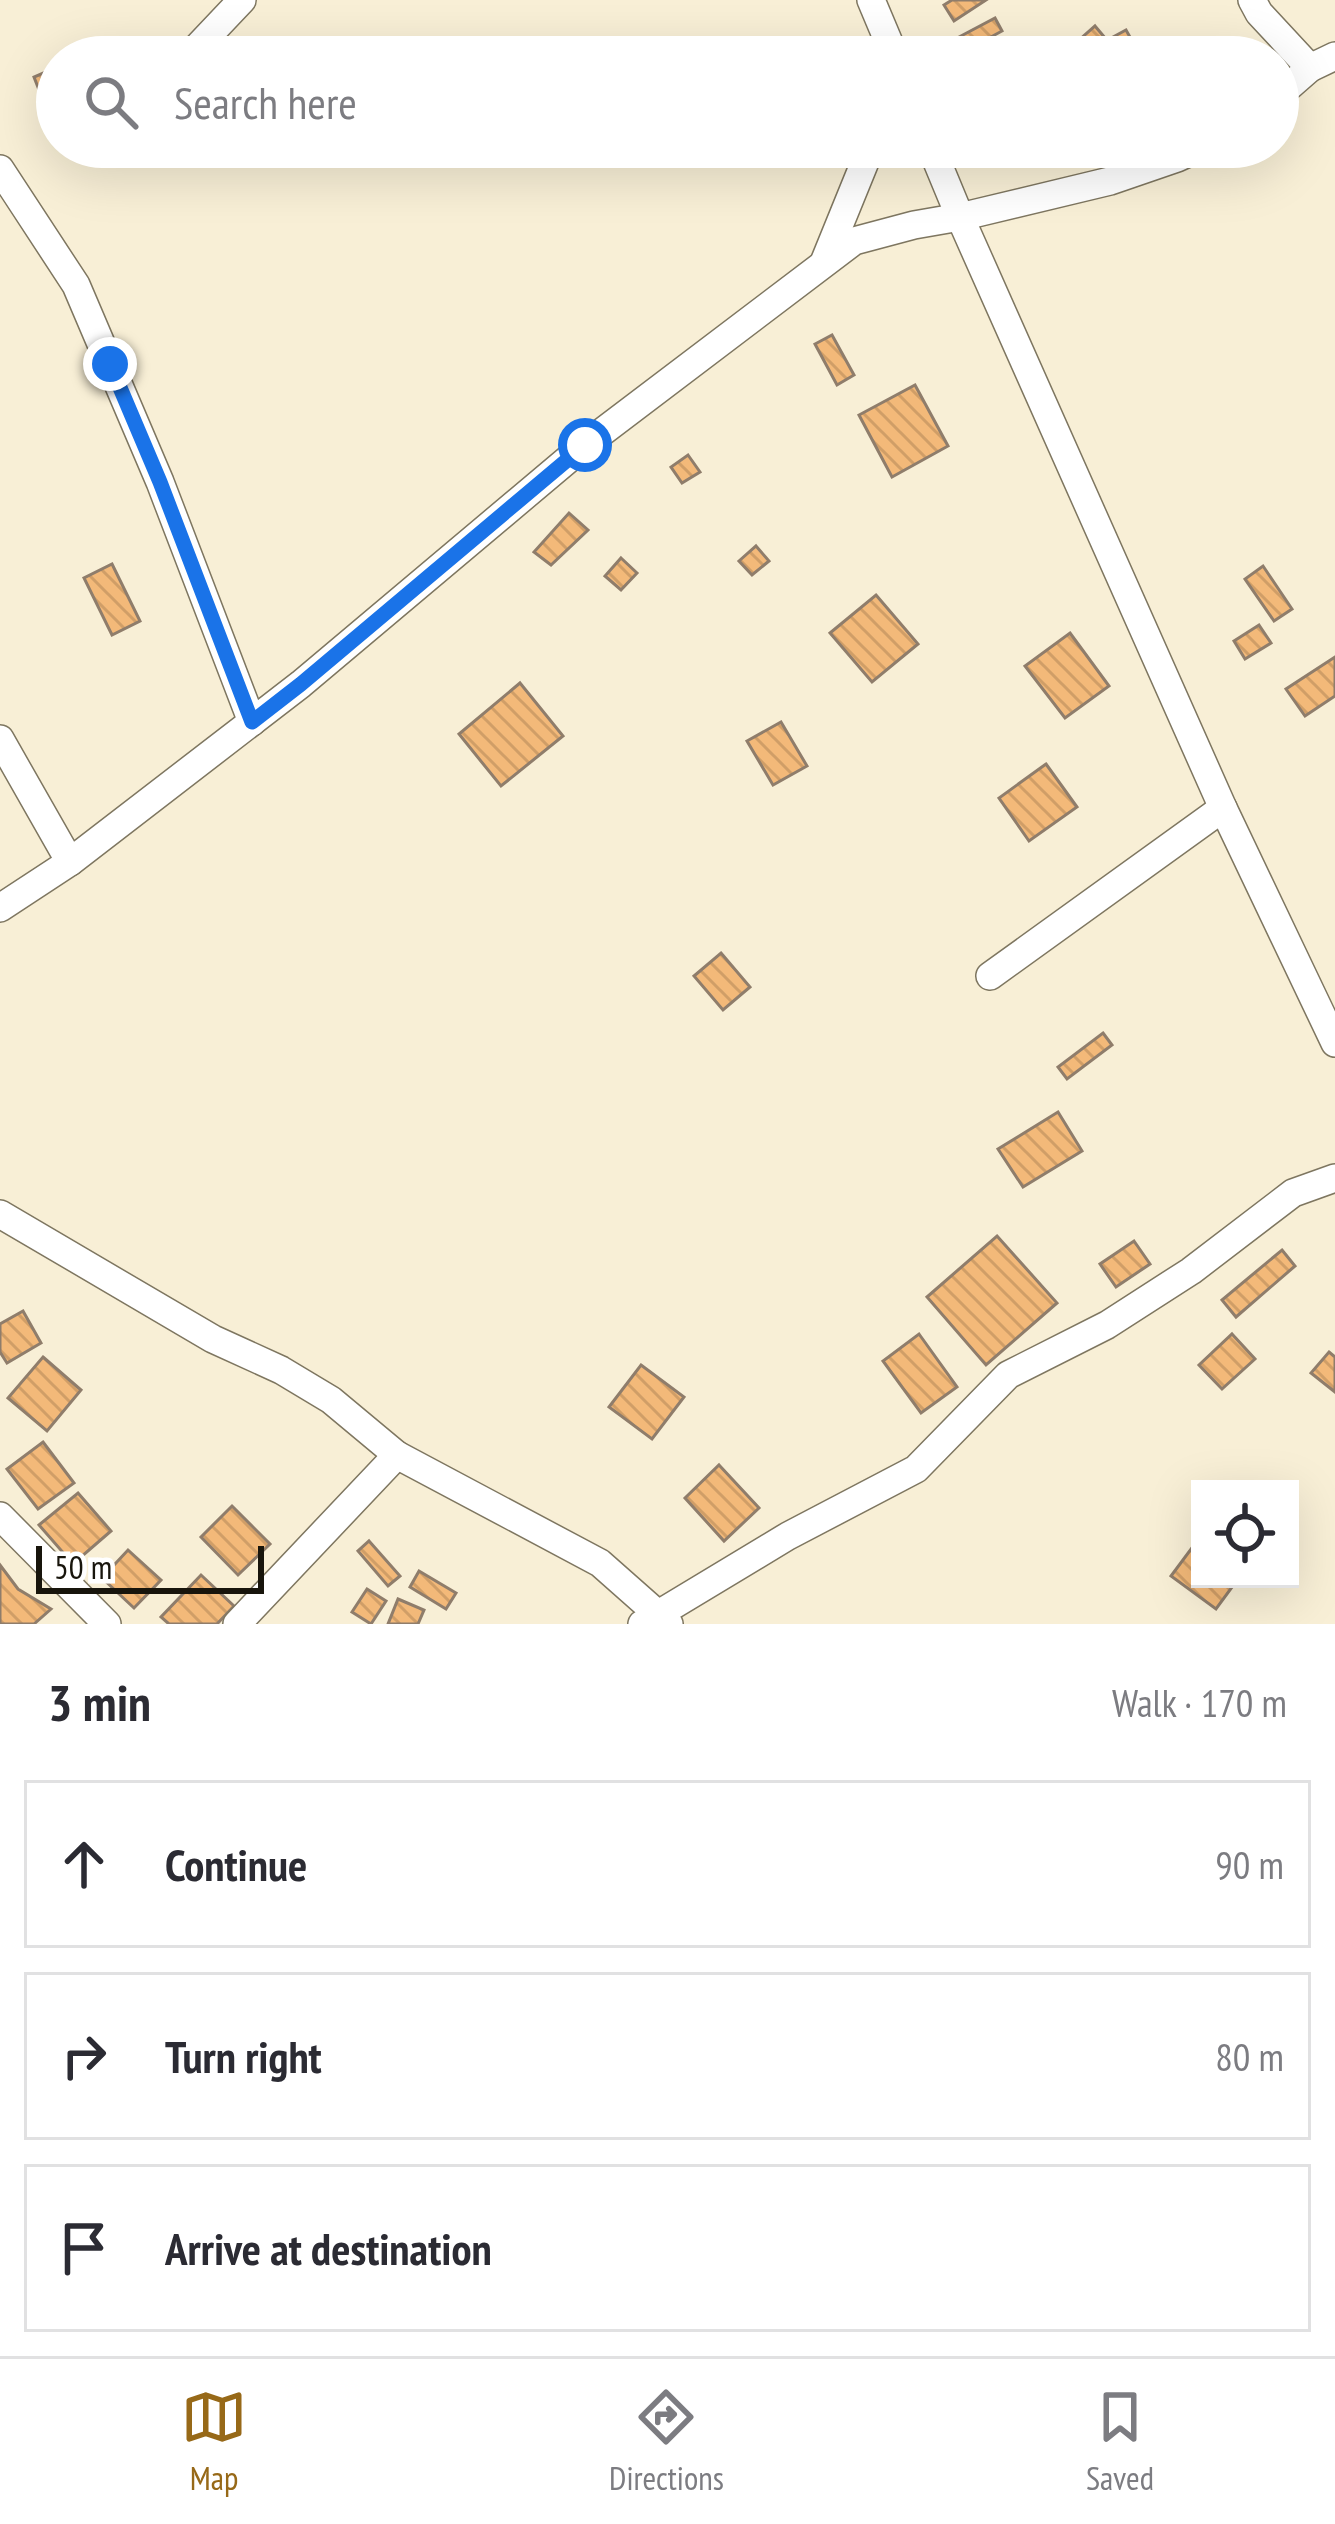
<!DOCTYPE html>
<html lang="en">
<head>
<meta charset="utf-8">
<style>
  :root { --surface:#fff; --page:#f2f2f3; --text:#2b2b33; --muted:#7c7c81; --line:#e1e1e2; --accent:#976918 }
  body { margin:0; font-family:"PT Sans Narrow",sans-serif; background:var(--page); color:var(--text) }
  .controls { position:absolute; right:36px; bottom:36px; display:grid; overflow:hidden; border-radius:0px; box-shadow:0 12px 48px #0002 }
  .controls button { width:108px; height:108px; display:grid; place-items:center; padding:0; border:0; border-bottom:3px solid var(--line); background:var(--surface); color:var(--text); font:60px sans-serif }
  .scale { position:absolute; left:36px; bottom:30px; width:228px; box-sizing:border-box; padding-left:12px; border:6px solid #18150c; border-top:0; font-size:33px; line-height:42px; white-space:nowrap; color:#18150c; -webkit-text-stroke:9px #fff; paint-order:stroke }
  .stop { position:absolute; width:36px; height:36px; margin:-27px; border:9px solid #1a73e8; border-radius:50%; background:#fff }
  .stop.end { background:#1a73e8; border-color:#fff; box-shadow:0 3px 12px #0008 }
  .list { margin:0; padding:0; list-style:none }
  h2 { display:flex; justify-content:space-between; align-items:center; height:156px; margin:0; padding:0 48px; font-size:51px }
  h2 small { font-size:39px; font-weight:400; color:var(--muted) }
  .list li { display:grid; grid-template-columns:78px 1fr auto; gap:36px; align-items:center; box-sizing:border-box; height:168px; margin:0 24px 24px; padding:0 24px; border:3px solid var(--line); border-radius:0px }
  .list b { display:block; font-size:45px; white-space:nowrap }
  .list em { font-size:39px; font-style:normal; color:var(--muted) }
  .icon { flex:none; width:66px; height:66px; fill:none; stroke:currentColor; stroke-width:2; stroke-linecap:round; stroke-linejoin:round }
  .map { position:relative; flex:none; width:1335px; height:1624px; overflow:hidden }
  .search { position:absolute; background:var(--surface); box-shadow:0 12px 48px #0002; left:36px; right:36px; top:36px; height:132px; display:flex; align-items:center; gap:30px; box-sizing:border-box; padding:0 42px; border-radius:66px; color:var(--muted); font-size:45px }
  .sheet { height:732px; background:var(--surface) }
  nav { display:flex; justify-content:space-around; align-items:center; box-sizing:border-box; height:168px; border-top:3px solid var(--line); background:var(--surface); font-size:33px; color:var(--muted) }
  nav a { display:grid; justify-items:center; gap:6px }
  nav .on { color:var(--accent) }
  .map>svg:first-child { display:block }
</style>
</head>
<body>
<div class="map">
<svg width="1335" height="1624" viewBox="0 0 1335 1624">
  <defs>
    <pattern id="building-back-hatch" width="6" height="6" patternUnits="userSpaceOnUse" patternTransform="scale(3)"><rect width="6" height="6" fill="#f3b979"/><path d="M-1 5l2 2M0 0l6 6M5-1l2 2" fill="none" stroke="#d09e67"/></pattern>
  </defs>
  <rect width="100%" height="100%" fill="#f8efd6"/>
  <!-- building -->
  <g fill="url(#building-back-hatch)" stroke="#8f7d6b" stroke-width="3">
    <path d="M952 0H986L954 21 944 5Z"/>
    <path d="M995 18 1002 31 954 57H948L942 46Z"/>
    <path d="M1095 26 1116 51 1108 57H1060Z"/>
    <path d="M1126 30 1139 53 1131 57H1125L1113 37Z"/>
    <path d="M57 67V88L41 95 34 77Z"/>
    <path d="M832 335 854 375 837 385 815 344Z"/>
    <path d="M915 385 948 446 892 477 859 415Z"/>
    <path d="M688 455 700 472 682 483 671 467Z"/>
    <path d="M569 513 588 530 551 565 534 552Z"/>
    <path d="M756 546 769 561 752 575 739 561Z"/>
    <path d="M621 558 637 573 621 590 605 576Z"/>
    <path d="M112 564 140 621 112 635 84 578Z"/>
    <path d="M1263 566 1292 609 1274 621 1245 579Z"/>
    <path d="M876 595 918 644 872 682 830 633Z"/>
    <path d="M1259 625 1271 643 1245 659 1234 641Z"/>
    <path d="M1070 633 1109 686 1065 718 1025 666Z"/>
    <path d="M1335 657V696L1305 716 1286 689Z"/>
    <path d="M520 683 563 736 501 786 459 734Z"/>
    <path d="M781 722 807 766 773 785 747 741Z"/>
    <path d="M1046 764 1077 807 1029 841 999 798Z"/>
    <path d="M721 953 750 987 723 1010 694 976Z"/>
    <path d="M1103 1033 1112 1045 1067 1079 1058 1067Z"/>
    <path d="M1058 1112 1082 1151 1023 1187 998 1149Z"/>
    <path d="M997 1236 1057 1303 986 1365 927 1297Z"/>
    <path d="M1134 1241 1150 1264 1116 1287 1100 1264Z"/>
    <path d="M1282 1250 1295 1266 1236 1317 1222 1300Z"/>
    <path d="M23 1311 41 1343 7 1363 0 1352V1324Z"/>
    <path d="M919 1334 957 1387 921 1413 883 1361Z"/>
    <path d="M1232 1334 1255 1359 1222 1389 1199 1365Z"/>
    <path d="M1329 1352 1335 1357V1392L1311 1373Z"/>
    <path d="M43 1357 81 1390 47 1431 8 1398Z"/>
    <path d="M641 1365 684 1397 652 1439 609 1407Z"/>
    <path d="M43 1442 74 1483 38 1509 7 1469Z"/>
    <path d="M719 1465 759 1508 724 1541 685 1498Z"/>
    <path d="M78 1493 111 1531 73 1564 39 1525Z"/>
    <path d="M232 1506 270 1544 238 1575 201 1537Z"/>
    <path d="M1200 1537V1579H1238L1216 1609 1171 1576Z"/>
    <path d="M369 1541 400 1576 388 1586 358 1551Z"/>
    <path d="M128 1550 161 1580 134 1608 102 1578Z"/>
    <path d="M0 1565 18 1589 51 1609 34 1624H0Z"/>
    <path d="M419 1571 456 1593 446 1609 410 1587Z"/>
    <path d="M201 1575 234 1606 217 1624H169L161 1617Z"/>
    <path d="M367 1589 386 1601 371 1624 352 1612Z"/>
    <path d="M398 1599 424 1610 418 1624H388Z"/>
  </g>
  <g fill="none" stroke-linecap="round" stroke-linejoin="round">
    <defs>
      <g id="street">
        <path d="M871 0 895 57"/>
        <path d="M1252 0 1259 13 1310 68"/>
        <path d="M188 57 242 0"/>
        <path d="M1278 96 1310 68 1335 56"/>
        <path d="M931 147 960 217 1223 808 1335 1043"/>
        <path d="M0 169 76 285 160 482 252 722"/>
        <path d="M825 260 871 147"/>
        <path d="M0 739 70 862"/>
        <path d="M0 908 70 862 301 684 585 445 854 241 914 225 960 217 1110 181 1177 158 1201 147"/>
        <path d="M990 976 1223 808"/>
        <path d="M0 1214 213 1339 281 1370 331 1400 397 1455 600 1563 669 1624"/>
        <path d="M0 1516 107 1624"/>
        <path d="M237 1624 397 1455"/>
        <path d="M642 1624 788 1536 916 1469 1008 1375 1107 1325 1191 1271 1293 1193 1335 1178"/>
      </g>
    </defs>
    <!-- street casing -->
    <use href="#street" stroke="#7e7660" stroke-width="30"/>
    <!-- street -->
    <use href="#street" stroke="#fff" stroke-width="27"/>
  </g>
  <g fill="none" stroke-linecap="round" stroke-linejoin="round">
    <!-- route -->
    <path stroke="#1a73e8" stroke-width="15" d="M110 364 160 482 252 722 301 684 585 445"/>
  </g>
</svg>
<div class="controls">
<button><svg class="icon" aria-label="locate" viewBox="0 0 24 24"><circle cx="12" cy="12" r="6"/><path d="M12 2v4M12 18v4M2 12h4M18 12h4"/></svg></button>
</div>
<div class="scale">50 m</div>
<div class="stop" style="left:585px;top:445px"></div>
<div class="stop end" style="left:110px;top:364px"></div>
<div class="search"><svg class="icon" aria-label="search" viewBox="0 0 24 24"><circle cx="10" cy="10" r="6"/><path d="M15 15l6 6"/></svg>Search here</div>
</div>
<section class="sheet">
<h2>3 min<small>Walk · 170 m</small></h2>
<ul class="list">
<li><svg class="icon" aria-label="ahead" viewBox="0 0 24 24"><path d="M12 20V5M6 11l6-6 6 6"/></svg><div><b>Continue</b></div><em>90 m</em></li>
<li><svg class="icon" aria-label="right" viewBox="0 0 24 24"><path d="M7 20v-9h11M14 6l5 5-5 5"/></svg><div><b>Turn right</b></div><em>80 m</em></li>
<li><svg class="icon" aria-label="arrive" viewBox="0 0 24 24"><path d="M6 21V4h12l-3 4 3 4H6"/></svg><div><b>Arrive at destination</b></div></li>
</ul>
</section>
<nav>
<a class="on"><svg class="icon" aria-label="map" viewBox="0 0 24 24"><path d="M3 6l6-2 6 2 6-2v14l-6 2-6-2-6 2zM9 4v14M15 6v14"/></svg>Map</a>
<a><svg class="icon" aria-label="directions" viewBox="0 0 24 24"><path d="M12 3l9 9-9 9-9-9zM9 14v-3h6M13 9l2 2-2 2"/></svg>Directions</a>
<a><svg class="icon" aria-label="saved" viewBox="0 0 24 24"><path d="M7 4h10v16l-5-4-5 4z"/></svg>Saved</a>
</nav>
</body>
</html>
